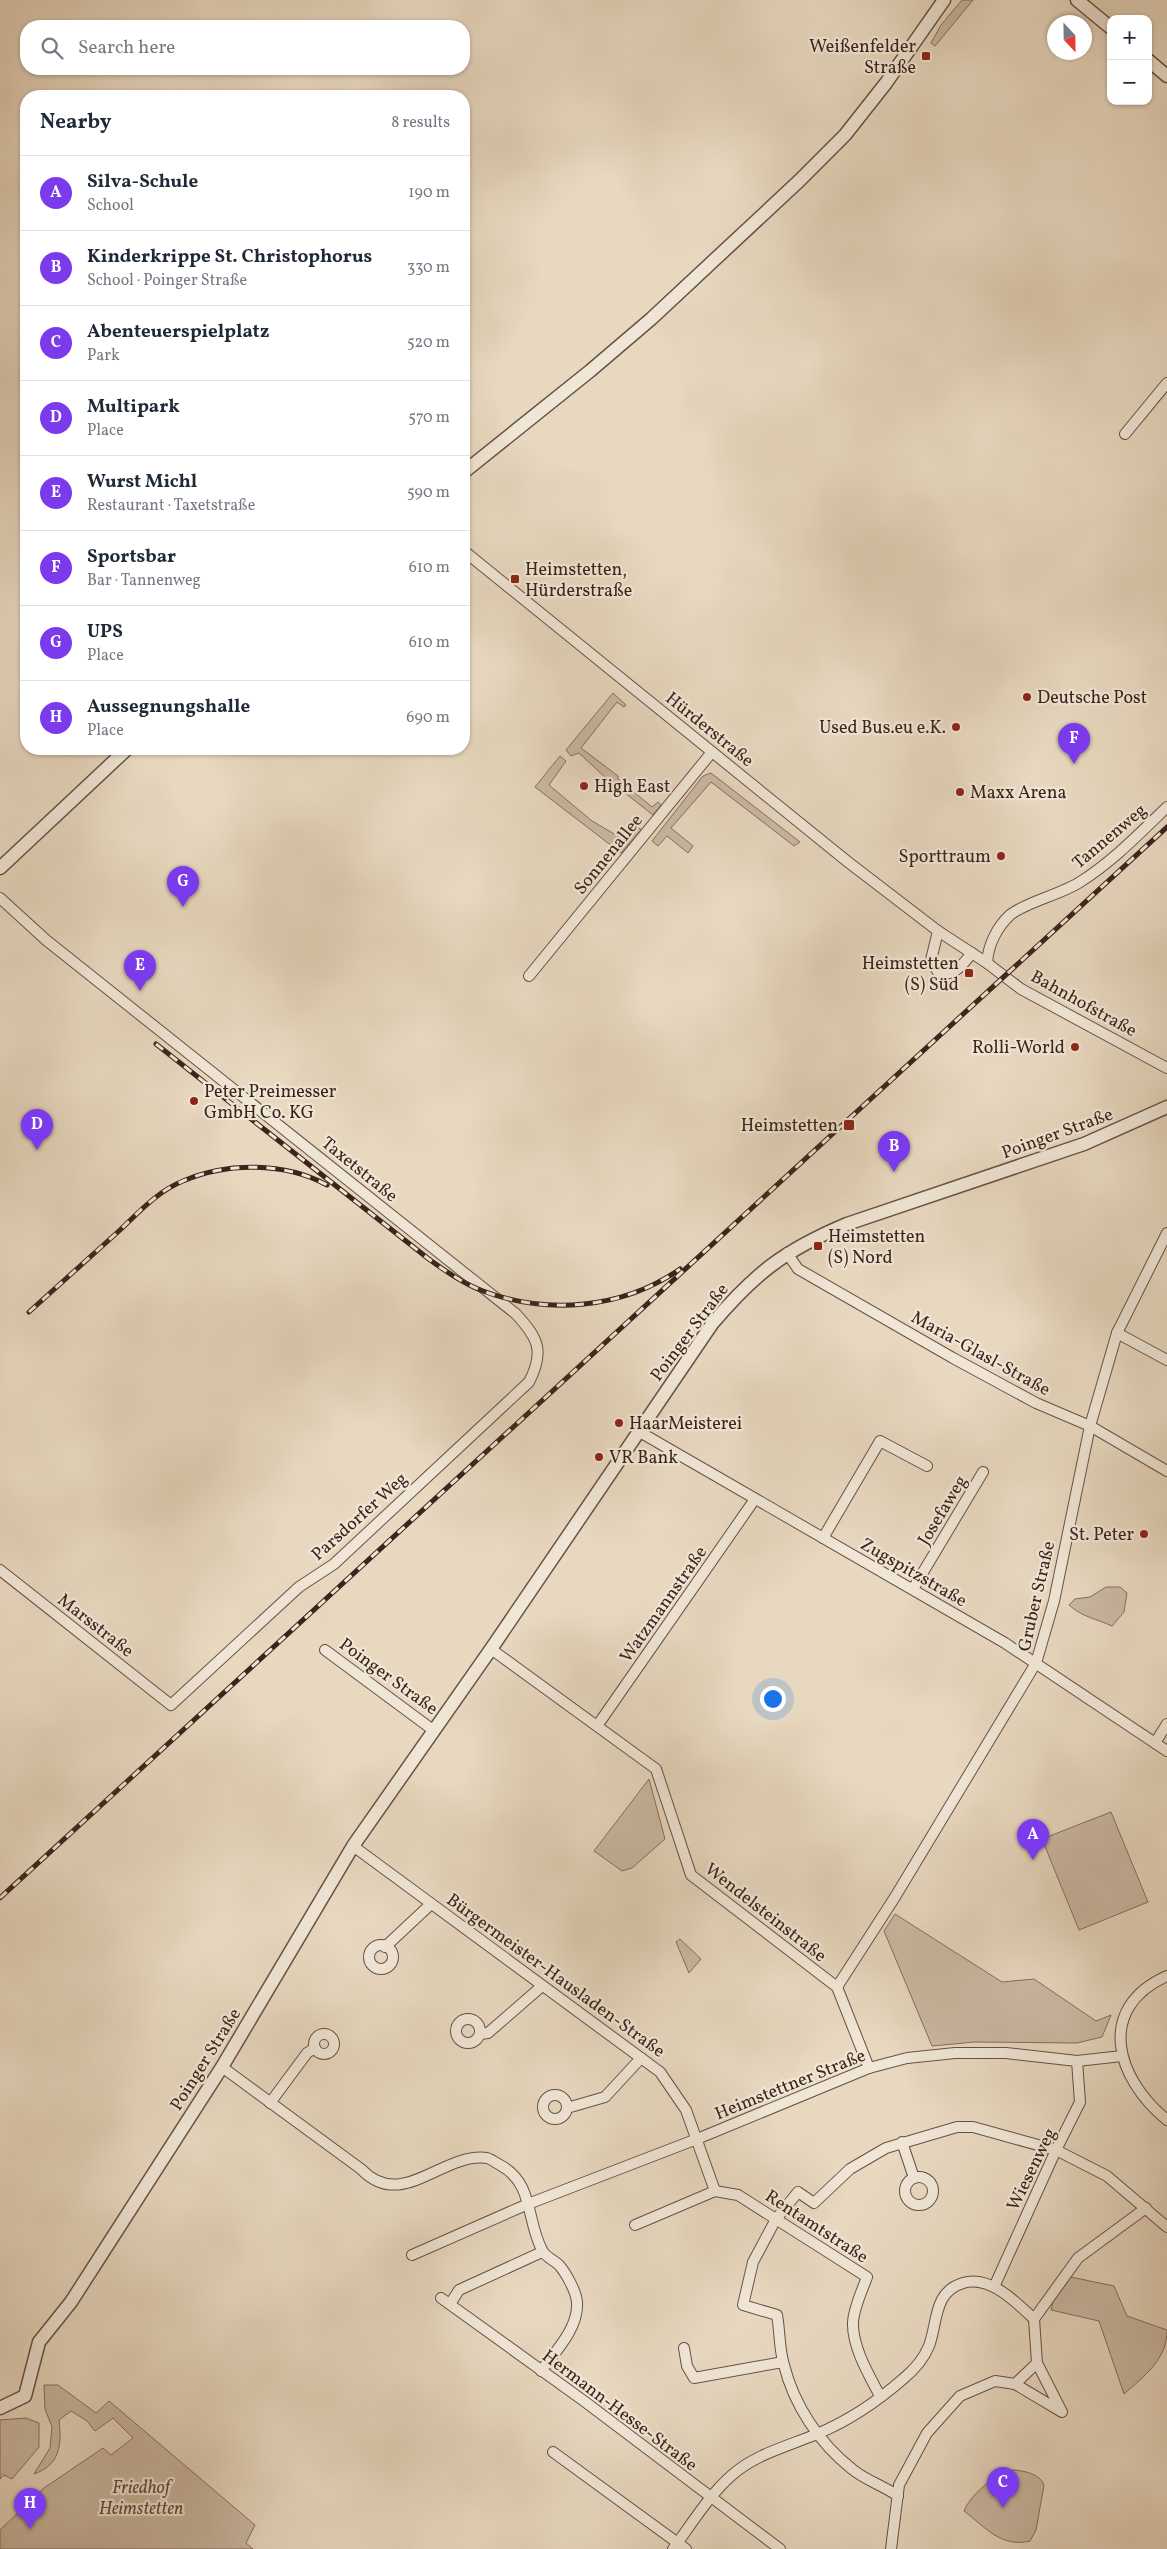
<!DOCTYPE html>
<html lang="en">
<head>
<meta charset="utf-8">
<style>
  :root { --surface:#fff; --page:#f2f2f3; --text:#1f2937; --muted:#747a83; --line:#e0e1e3; --accent:#7c3aed }
  body { margin:0; font-family:Vollkorn,serif; background:var(--page); color:var(--text) }
  .controls { position:absolute; right:15px; top:15px; display:grid; overflow:hidden; border-radius:10px; box-shadow:0 1px 4px #0004 }
  .controls button { width:45px; height:45px; display:grid; place-items:center; padding:0; border:0; border-bottom:1px solid var(--line); background:var(--surface); color:var(--text); font:25px sans-serif }
  .compass { position:absolute; left:1047px; top:15px; width:45px; height:45px; border-radius:50%; background:var(--surface); box-shadow:0 1px 4px #0004; rotate:158deg }
  .you { position:absolute; left:772px; top:1698px; width:18px; height:18px; margin:-12px; border:4px solid #fff; border-radius:50%; background:#1a73e8; box-shadow:0 0 0 8px #1a73e833 }
  .badge { display:grid; place-items:center; width:32px; height:32px; border-radius:50%; background:var(--accent); color:#fff; font-size:16px; font-weight:700 }
  .pin { position:absolute; translate:-50% -41px; filter:drop-shadow(0 1px 2px #0008) }
  .pin::after { content:''; position:absolute; top:26px; width:18px; height:15px; background:inherit; clip-path:polygon(0 0,100% 0,50% 100%) }
  .list { margin:0; padding:0; list-style:none }
  h2 { display:flex; justify-content:space-between; align-items:center; height:65px; margin:0; padding:0 20px; font-size:21px }
  h2 small { font-size:16px; font-weight:400; color:var(--muted) }
  .list li { display:grid; grid-template-columns:32px 1fr auto; gap:15px; align-items:center; box-sizing:border-box; height:75px; padding:0 20px; border-top:1px solid var(--line) }
  .list b { display:block; font-size:19px; white-space:nowrap }
  .list p { margin:0; font-size:16px; white-space:nowrap; color:var(--muted) }
  .list em { font-size:16px; font-style:normal; color:var(--muted) }
  .icon { flex:none; width:28px; height:28px; fill:none; stroke:currentColor; stroke-width:2; stroke-linecap:round; stroke-linejoin:round }
  .map { position:relative; flex:none; width:1167px; height:2549px; overflow:hidden }
  .search { position:absolute; background:var(--surface); box-shadow:0 1px 4px #0004; left:20px; top:20px; width:450px; height:55px; display:flex; align-items:center; gap:12px; box-sizing:border-box; padding:0 18px; border-radius:20px; color:var(--muted); font-size:19px }
  .panel { position:absolute; background:var(--surface); box-shadow:0 1px 4px #0004; left:20px; top:90px; width:450px; height:665px; border-radius:20px }
  .map>svg:first-child { display:block }
</style>
</head>
<body>
<div class="map">
<svg width="1167" height="2549" viewBox="0 0 1167 2549">
  <rect width="100%" height="100%" fill="#e8d8c0"/>
  <filter id="stains"><feTurbulence type="fractalNoise" baseFrequency=".004" numOctaves="4"/><feColorMatrix values="0 0 0 0 .2 0 0 0 0 .09 0 0 0 0 .02 0 0 0 .5 -.17"/></filter>
  <radialGradient id="worn" r=".72"><stop offset=".6" stop-color="#630" stop-opacity="0"/><stop offset="1" stop-color="#630" stop-opacity=".3"/></radialGradient>
  <!-- green -->
  <g fill="#cbb9a4" stroke="#846e60">
    <path d="M962 0H973L935 46 931 43 941 25Z"/>
    <path d="M613 693 626 705 624 707 617 702 581 748 618 776V779L652 807 658 802 661 805 653 815 606 778 579 753 571 756 566 750Z"/>
    <path d="M560 756 566 761 549 785 592 821 623 839 635 823 641 830 621 853 535 787Z"/>
    <path d="M711 773 800 842 794 846 711 782 671 828 693 846 688 853 667 836 658 846 652 841 703 776Z"/>
    <path d="M1106 1587H1120L1127 1593 1124 1612 1112 1626C1097 1619 1082 1617 1069 1605L1075 1599 1090 1597Z"/>
    <path d="M649 1779 665 1839 632 1868 622 1871 594 1851Z"/>
    <path d="M1111 1812 1148 1902 1079 1930 1042 1839Z"/>
    <path d="M895 1914 1002 1982 1034 1979 1096 2021 1111 2015 1102 2037 1077 2043 975 2042 932 2046 884 1931Z"/>
    <path d="M680 1939 701 1959 689 1973 676 1942Z"/>
    <path d="M1066 2276 1114 2286 1127 2316 1167 2330C1167 2360 1144 2376 1124 2394L1099 2321 1051 2310 1055 2295Z"/>
    <path d="M44 2385H58L96 2413 109 2401 255 2525 246 2543 253 2549H0V2530L44 2488 103 2448 111 2455 133 2438 113 2418 95 2431 87 2421 71 2411 59 2420C62 2445 60 2465 34 2474L50 2448 52 2427 45 2409Z"/>
    <path d="M26 2418 39 2423V2447L12 2479 4 2475 0 2479V2420Z"/>
    <path d="M1014 2470C1025 2471 1040 2474 1044 2485L1036 2530 1030 2541C1001 2548 985 2527 964 2511 970 2495 997 2472 1014 2470Z"/>
  </g>
  <g fill="none" stroke-linecap="round" stroke-linejoin="round">
    <defs>
      <g id="minor">
        <path d="M1125 434 1167 383"/>
        <path d="M464 551 848 862 938 931 987 963 1021 989 1167 1068"/>
        <path d="M0 898 46 940 516 1314C538 1338 545 1351 529 1382L334 1564 299 1587 171 1705 0 1570"/>
        <path d="M938 931 931 960 938 972C954 978 963 964 972 953"/>
        <path d="M987 963C988 945 997 927 1010 915 1024 903 1062 894 1080 882 1112 862 1139 834 1167 807"/>
        <path d="M529 976 712 752"/>
        <path d="M787 1253 798 1269 953 1358 1036 1403 1090 1426 1167 1471"/>
        <path d="M1117 1333 1167 1360"/>
        <path d="M638 1431 1005 1643 1167 1751"/>
        <path d="M823 1538 880 1441 927 1466"/>
        <path d="M913 1589 983 1472"/>
        <path d="M491 1649 656 1769 691 1875 837 1987 869 2068"/>
        <path d="M325 1650 433 1730"/>
        <path d="M597 1726 755 1499"/>
        <path d="M1155 1743 1167 1724"/>
        <path d="M353 1846 660 2072 686 2110 715 2191"/>
        <circle cx="381" cy="1957" r="12"/>
        <path d="M385 1947 431 1904"/>
        <path d="M1167 1976C1095 2008 1116 2079 1167 2120"/>
        <path d="M837 1987 895 1897 1036 1663 1054 1601 1090 1426 1117 1333 1167 1233"/>
        <circle cx="468" cy="2031" r="12"/>
        <path d="M480 2034 488 2033 542 1986"/>
        <circle cx="324" cy="2044" r="10"/>
        <path d="M222 2067 361 2169C402 2212 442 2152 487 2158 491 2159 496 2163 500 2165 534 2183 526 2220 542 2250 545 2257 554 2260 559 2265 566 2273 576 2291 577 2302 579 2328 555 2352 541 2371"/>
        <circle cx="555" cy="2107" r="12"/>
        <path d="M270 2103 307 2053 315 2048"/>
        <path d="M567 2108 605 2097 641 2058"/>
        <path d="M902 2142 914 2178"/>
        <circle cx="919" cy="2191" r="14"/>
        <path d="M715 2191 738 2195 867 2277C862 2291 854 2307 853 2322 852 2347 869 2375 880 2396"/>
        <path d="M635 2225 715 2191"/>
        <path d="M412 2255 528 2204 697 2139 869 2068 907 2058 955 2053H1006L1077 2061 1122 2056"/>
        <path d="M994 2287 1056 2150 1080 2102 1077 2061"/>
        <path d="M441 2298 584 2401 780 2549"/>
        <path d="M450 2304 459 2290 542 2252"/>
        <path d="M684 2348 687 2366 694 2378 783 2362"/>
        <path d="M1015 2384 1037 2363"/>
        <path d="M553 2452 686 2549"/>
        <path d="M898 2496C884 2486 865 2480 852 2469 819 2443 794 2405 784 2365 779 2349 780 2331 777 2315L743 2305 753 2262 776 2219 798 2192 814 2203 850 2169 886 2148 957 2127H973L1056 2150 1107 2176 1167 2227"/>
        <path d="M673 2549C691 2525 709 2495 732 2475 756 2454 788 2446 817 2434 848 2421 879 2400 903 2379 914 2370 924 2358 929 2346 938 2322 933 2292 963 2283 990 2275 1016 2302 1034 2319"/>
        <path d="M891 2549 899 2485 927 2433 960 2396 995 2381 1015 2384 1062 2412 1037 2363 1034 2319 1078 2258 1146 2208"/>
      </g>
      <g id="tertiary">
        <path d="M1077 0 1111 28"/>
        <path d="M1148 60 1167 76"/>
        <path d="M464 472 590 371 651 319 799 181 845 135 886 83 944 0"/>
        <path d="M0 868 127 749"/>
        <path d="M0 2408 25 2396 39 2342 71 2302 222 2067 353 1846 491 1649 712 1324C755 1273 785 1250 847 1224L1084 1144 1167 1107"/>
      </g>
    </defs>
    <!-- minor casing -->
    <use href="#minor" stroke="#675145" stroke-width="12"/>
    <!-- tertiary casing -->
    <use href="#tertiary" stroke="#675145" stroke-width="15"/>
    <!-- minor -->
    <use href="#minor" stroke="#f0e6d6" stroke-width="10"/>
    <!-- tertiary -->
    <use href="#tertiary" stroke="#f0e6d6" stroke-width="12"/>
    <defs>
      <g id="rail">
        <path d="M156 1044 430 1260C447 1272 464 1284 483 1291 547 1315 623 1309 680 1269"/>
        <path d="M29 1312C59 1285 90 1257 120 1230 139 1212 158 1191 183 1181 227 1162 285 1162 327 1185"/>
        <path d="M0 1898 1167 827"/>
      </g>
    </defs>
    <!-- rail casing -->
    <use href="#rail" stroke="#3c241c" stroke-width="5"/>
    <!-- rail -->
    <use href="#rail" stroke="#f0e6d6" stroke-width="3" stroke-dasharray="9" stroke-linecap="butt"/>
  </g>
  <!-- markers -->
  <g fill="#8f2418" stroke="#f0e6d6" stroke-width="2">
    <rect x="921" y="51" width="10" height="10" rx="2.5"/>
    <rect x="510" y="574" width="10" height="10" rx="2.5"/>
    <circle cx="1027" cy="697" r="5"/>
    <circle cx="956" cy="727" r="5"/>
    <circle cx="584" cy="786" r="5"/>
    <circle cx="960" cy="792" r="5"/>
    <circle cx="1001" cy="856" r="5"/>
    <rect x="964" y="968" width="10" height="10" rx="2.5"/>
    <circle cx="1075" cy="1047" r="5"/>
    <circle cx="194" cy="1101" r="5"/>
    <rect x="843" y="1119" width="12" height="12" rx="2.5"/>
    <rect x="813" y="1241" width="10" height="10" rx="2.5"/>
    <circle cx="619" cy="1423" r="5"/>
    <circle cx="599" cy="1457" r="5"/>
    <circle cx="1144" cy="1534" r="5"/>
  </g>
  <g text-anchor="middle" stroke-width="4.5" stroke-linejoin="round" paint-order="stroke">
    <!-- poi labels -->
    <g font-size="18" fill="#3c241c" stroke="#f0e6d6" text-anchor="start">
      <text x="916" y="52" text-anchor="end">Weißenfelder<tspan x="916" dy="21">Straße</tspan></text>
      <text x="525" y="575">Heimstetten,<tspan x="525" dy="21">Hürderstraße</tspan></text>
      <text x="1037" y="703">Deutsche Post</text>
      <text x="946" y="733" text-anchor="end">Used Bus.eu e.K.</text>
      <text x="594" y="792">High East</text>
      <text x="970" y="798">Maxx Arena</text>
      <text x="991" y="862" text-anchor="end">Sporttraum</text>
      <text x="959" y="969" text-anchor="end">Heimstetten<tspan x="959" dy="21">(S) Süd</tspan></text>
      <text x="1065" y="1053" text-anchor="end">Rolli-World</text>
      <text x="204" y="1097">Peter Preimesser<tspan x="204" dy="21">GmbH Co. KG</tspan></text>
      <text x="838" y="1131" text-anchor="end">Heimstetten</text>
      <text x="828" y="1242">Heimstetten<tspan x="828" dy="21">(S) Nord</tspan></text>
      <text x="629" y="1429">HaarMeisterei</text>
      <text x="609" y="1463">VR Bank</text>
      <text x="1134" y="1540" text-anchor="end">St. Peter</text>
    </g>
    <!-- street labels -->
    <g font-size="18" fill="#3c241c" stroke="#f0e6d6">
      <text transform="translate(710 729) rotate(39)" y="6">Hürderstraße</text>
      <text transform="translate(1109 836) rotate(-40)" y="6">Tannenweg</text>
      <text transform="translate(608 854) rotate(-51)" y="6">Sonnenallee</text>
      <text transform="translate(1084 1003) rotate(29)" y="6">Bahnhofstraße</text>
      <text transform="translate(1057 1133) rotate(-20)" y="6">Poinger Straße</text>
      <text transform="translate(360 1169) rotate(39)" y="6">Taxetstraße</text>
      <text transform="translate(689 1332) rotate(-53)" y="6">Poinger Straße</text>
      <text transform="translate(981 1353) rotate(29)" y="6">Maria-Glasl-Straße</text>
      <text transform="translate(942 1510) rotate(-59)" y="6">Josefaweg</text>
      <text transform="translate(359 1516) rotate(-42)" y="6">Parsdorfer Weg</text>
      <text transform="translate(914 1572) rotate(30)" y="6">Zugspitzstraße</text>
      <text transform="translate(1036 1596) rotate(-77)" y="6">Gruber Straße</text>
      <text transform="translate(663 1604) rotate(-55)" y="6">Watzmannstraße</text>
      <text transform="translate(96 1625) rotate(38)" y="6">Marsstraße</text>
      <text transform="translate(389 1676) rotate(36)" y="6">Poinger Straße</text>
      <text transform="translate(766 1912) rotate(38)" y="6">Wendelsteinstraße</text>
      <text transform="translate(556 1975) rotate(36)" y="6">Bürgermeister-Hausladen-Straße</text>
      <text transform="translate(205 2059) rotate(-58)" y="6">Poinger Straße</text>
      <text transform="translate(790 2084) rotate(-22)" y="6">Heimstettner Straße</text>
      <text transform="translate(1031 2169) rotate(-64)" y="6">Wiesenweg</text>
      <text transform="translate(817 2226) rotate(33)" y="6">Rentamtstraße</text>
      <text transform="translate(620 2410) rotate(37)" y="6">Hermann-Hesse-Straße</text>
    </g>
    <!-- park labels -->
    <g font-size="18" font-style="italic" fill="#60493e" stroke="#f0e6d6">
      <text x="141" y="2493">Friedhof<tspan x="141" dy="21">Heimstetten</tspan></text>
    </g>
  </g>
  <rect width="100%" height="100%" filter="url(#stains)"/>
  <rect width="100%" height="100%" fill="url(#worn)"/>
</svg>
<div class="controls">
<button>+</button>
<button>−</button>
</div>
<svg class="compass" viewBox="-18 -18 36 36"><path d="M0-13l5 13h-10z" fill="#e53935"/><path d="M0 13l5-13h-10z" fill="#747a83"/></svg>
<div class="you"></div>
<div class="pin badge" style="left:1033px;top:1860px">A</div>
<div class="pin badge" style="left:894px;top:1172px">B</div>
<div class="pin badge" style="left:1003px;top:2508px">C</div>
<div class="pin badge" style="left:37px;top:1150px">D</div>
<div class="pin badge" style="left:140px;top:991px">E</div>
<div class="pin badge" style="left:1074px;top:764px">F</div>
<div class="pin badge" style="left:183px;top:907px">G</div>
<div class="pin badge" style="left:30px;top:2529px">H</div>
<div class="search"><svg class="icon" aria-label="search" viewBox="0 0 24 24"><circle cx="10" cy="10" r="6"/><path d="M15 15l6 6"/></svg>Search here</div>
<section class="panel">
<h2>Nearby<small>8 results</small></h2>
<ul class="list">
<li><span class="badge">A</span><div><b>Silva-Schule</b><p>School</p></div><em>190 m</em></li>
<li><span class="badge">B</span><div><b>Kinderkrippe St. Christophorus</b><p>School · Poinger Straße</p></div><em>330 m</em></li>
<li><span class="badge">C</span><div><b>Abenteuerspielplatz</b><p>Park</p></div><em>520 m</em></li>
<li><span class="badge">D</span><div><b>Multipark</b><p>Place</p></div><em>570 m</em></li>
<li><span class="badge">E</span><div><b>Wurst Michl</b><p>Restaurant · Taxetstraße</p></div><em>590 m</em></li>
<li><span class="badge">F</span><div><b>Sportsbar</b><p>Bar · Tannenweg</p></div><em>610 m</em></li>
<li><span class="badge">G</span><div><b>UPS</b><p>Place</p></div><em>610 m</em></li>
<li><span class="badge">H</span><div><b>Aussegnungshalle</b><p>Place</p></div><em>690 m</em></li>
</ul>
</section>
</div>
</body>
</html>
